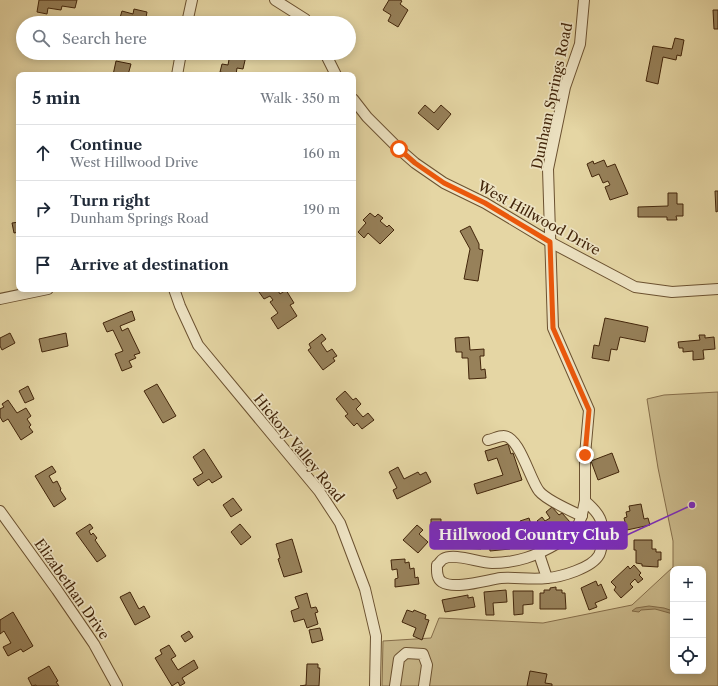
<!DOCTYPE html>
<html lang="en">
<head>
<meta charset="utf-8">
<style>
  :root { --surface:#fff; --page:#f6f6f7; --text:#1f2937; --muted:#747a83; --line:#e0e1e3 }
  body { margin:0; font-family:"Libre Caslon Text",serif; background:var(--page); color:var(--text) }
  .controls { position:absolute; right:12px; bottom:12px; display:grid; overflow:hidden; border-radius:8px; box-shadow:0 2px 10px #0003 }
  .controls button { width:36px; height:36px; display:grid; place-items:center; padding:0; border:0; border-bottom:1px solid var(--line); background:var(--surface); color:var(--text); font:20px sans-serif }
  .stop { position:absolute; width:12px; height:12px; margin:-9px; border:3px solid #ea580c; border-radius:50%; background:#fff }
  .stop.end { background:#ea580c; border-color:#fff; box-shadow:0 1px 4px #0008 }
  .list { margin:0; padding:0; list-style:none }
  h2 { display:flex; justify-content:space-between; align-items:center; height:52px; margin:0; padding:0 16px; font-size:17px }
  h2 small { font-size:13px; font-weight:400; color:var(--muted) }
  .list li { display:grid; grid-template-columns:26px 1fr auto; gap:12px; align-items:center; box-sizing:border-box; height:56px; padding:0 16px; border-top:1px solid var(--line) }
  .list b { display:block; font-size:15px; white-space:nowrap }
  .list p { margin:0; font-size:13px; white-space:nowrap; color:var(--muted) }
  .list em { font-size:13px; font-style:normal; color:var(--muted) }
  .icon { flex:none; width:22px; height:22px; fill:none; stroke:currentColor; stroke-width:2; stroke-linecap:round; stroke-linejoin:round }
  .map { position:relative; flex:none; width:718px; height:686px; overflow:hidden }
  .search { position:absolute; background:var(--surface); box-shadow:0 2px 10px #0003; left:16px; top:16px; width:340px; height:44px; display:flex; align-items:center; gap:10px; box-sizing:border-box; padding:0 14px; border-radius:22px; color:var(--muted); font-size:15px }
  .panel { position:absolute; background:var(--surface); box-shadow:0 2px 10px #0003; left:16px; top:72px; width:340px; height:220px; border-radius:8px }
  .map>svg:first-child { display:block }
</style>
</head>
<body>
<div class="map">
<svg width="718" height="686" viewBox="0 0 718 686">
  <rect width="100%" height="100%" fill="#e5d6a4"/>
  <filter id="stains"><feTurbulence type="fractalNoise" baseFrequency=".005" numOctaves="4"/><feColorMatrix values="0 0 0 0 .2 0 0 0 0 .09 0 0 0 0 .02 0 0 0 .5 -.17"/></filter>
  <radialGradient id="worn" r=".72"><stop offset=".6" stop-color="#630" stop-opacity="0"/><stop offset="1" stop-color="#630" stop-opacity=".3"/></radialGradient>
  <!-- green -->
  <path fill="#c9b88a" stroke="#866e4a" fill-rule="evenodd" d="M718 392V686H382L383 641 431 638 439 618 543 623 632 605 673 567V541L658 468 647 399 664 395ZM673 569H703V671H673Z"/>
  <!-- water -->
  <path fill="#ae9a70" stroke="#836b47" d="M649 606 664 608 673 611V614L655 609 641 610 639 612 632 611 636 608Z"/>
  <!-- building -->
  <g fill="#97815a" stroke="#42250a">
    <path d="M39 0H77L75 8 62 6 61 10 48 8 47 14 37 12Z"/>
    <path d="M389 0H400L402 1 400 4 408 10 398 27 388 21 391 15 383 10Z"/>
    <path d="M134 9 147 12 145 23H125L119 21 122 11 133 14Z"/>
    <path d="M713 10H718V29H714Z"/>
    <path d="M675 38 684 40 681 56 677 55 676 60 663 57 658 84 646 81 653 46 672 49Z"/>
    <path d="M224 53H240V55L246 56 243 69 237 68 236 75 220 72 222 64 228 65 230 54Z"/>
    <path d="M116 61 131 64 128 75H113Z"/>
    <path d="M425 105 434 113 441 105 451 114 438 130 418 113Z"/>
    <path d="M604 160 607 167 615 164 628 194 610 200 605 187 610 185 608 181 603 183 599 174 592 177 587 164 593 161 594 164Z"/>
    <path d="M715 191H718V211L716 212Z"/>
    <path d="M668 193H677V204H683V216H676L677 220H667V217H638V207L668 206Z"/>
    <path d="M370 213 375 217 378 214 383 218 380 221 387 227 389 225 394 230 380 244 368 233 364 238 358 232 366 223 363 220Z"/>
    <path d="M19 222V232L14 233 12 223Z"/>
    <path d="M470 226 479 244V249L483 250 478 281 464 279 470 249 460 231Z"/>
    <path d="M264 289H271L272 291 277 289 280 294 286 290 294 303 290 305 297 316 278 329 271 318 278 313 270 302 273 300 270 296 264 299 259 292Z"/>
    <path d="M132 311 135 320 120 326 122 331 128 328 140 353 134 355 136 358 129 361 132 367 122 371 115 354 123 351 113 330 107 332 103 323Z"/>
    <path d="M605 318 648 327 645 342 620 337 617 350 611 349 609 361 592 358 594 345 599 346Z"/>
    <path d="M10 333 15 343 2 350 0 346V338Z"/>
    <path d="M66 333 68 346 42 352 39 339Z"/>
    <path d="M322 334 326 339 321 343 327 352 332 349 337 356 333 358 335 361 323 370 308 350 311 348 309 344Z"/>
    <path d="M699 335H705V338L714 337 715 349 703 350 704 359 693 360V351L683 352V348H679L678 342 700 340Z"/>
    <path d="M469 337 470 350 484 349V356H480L481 370 485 369 486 378 469 379 468 358H462V352H456L455 338Z"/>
    <path d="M157 384 176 416 163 423 144 391Z"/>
    <path d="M28 386 34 399 25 403 19 391Z"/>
    <path d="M345 391 353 400 356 398 361 404 356 409 363 417 368 413 374 420 362 429 357 423 354 426 345 416 348 414 336 399Z"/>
    <path d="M8 400 17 413 26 408 31 416 27 419 31 425 29 427 33 432 21 440 8 419 3 422 0 417V409L4 407 2 404Z"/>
    <path d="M508 444 511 454 513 453 522 480 477 494 474 484 503 475 497 458 488 461 485 451Z"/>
    <path d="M204 449 222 477 212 483 209 479 198 486 193 479 203 473 193 457Z"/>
    <path d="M612 453 619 472 598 480 591 461Z"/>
    <path d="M52 466 56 472 49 476 53 483 57 481 61 489 60 490 66 499 54 507 35 476Z"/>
    <path d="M398 467 404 479 418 472 420 475 426 472 431 482 397 499 393 490 397 488 389 472Z"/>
    <path d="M233 498 242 510 231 517 223 505Z"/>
    <path d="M641 504 644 519 648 518 650 525 627 530 624 518 627 517 626 512 630 511 629 506Z"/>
    <path d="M552 507 559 515 562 513 570 522 549 539 543 532 544 531 537 521 542 517 545 521 550 518 546 512Z"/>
    <path d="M529 518 537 542 518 548 514 535 524 531 520 521Z"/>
    <path d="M431 519H441V523H457L458 544H440V529H431Z"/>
    <path d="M90 524 93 528 89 531 91 535 93 533 97 538 95 540 106 556 97 562 76 533Z"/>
    <path d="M240 524 251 537 241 545 231 532Z"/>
    <path d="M417 525 423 530 419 534 428 542 418 553 403 540Z"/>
    <path d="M507 525 510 549 490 551 488 534 499 533V526Z"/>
    <path d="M474 527H482L481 549 460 548 461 532 474 533Z"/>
    <path d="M292 539 302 572 284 577 278 559 280 558 276 544Z"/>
    <path d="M634 540H652V549H656V552H661V560H658V567L642 566V564L636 563V550H634Z"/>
    <path d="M405 559V563L409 562 410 569 414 568 415 578 418 577 419 584 395 587V579L398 578 397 569 392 570 391 560Z"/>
    <path d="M634 565 641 573 639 575 643 579 638 583 635 579 630 584 633 587 621 598 614 590 616 587 611 582 628 566 630 569Z"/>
    <path d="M596 581 598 586 601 584 607 598 595 603 597 607 589 610 581 588Z"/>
    <path d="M556 587V590H562V593H565L566 609H540V593H544V590H550V588Z"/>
    <path d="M506 590 507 602 493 603 494 615H486L484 592Z"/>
    <path d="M513 591H533V604L523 605V614L514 615Z"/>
    <path d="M130 592 139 609 144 606 150 617 135 625 120 597Z"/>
    <path d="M307 593 311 608 316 607 318 612 315 613 318 624 307 628 304 619 294 622 291 611 299 608 295 597Z"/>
    <path d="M468 595V598L473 597 475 607 445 612 442 600Z"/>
    <path d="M407 610 413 612 414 610 426 615 425 619 429 620 422 640 413 636 416 628 402 622Z"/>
    <path d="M13 612 33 646 23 652 21 649 8 656 3 647 11 643 4 631 0 634V620Z"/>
    <path d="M320 628 323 640 312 643 309 630Z"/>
    <path d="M189 631 193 637 185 642 181 636Z"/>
    <path d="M169 645 176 656 171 659 178 670 194 660 198 668 182 678 185 683 180 686 178 682 172 686 155 658 162 654 160 650Z"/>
    <path d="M307 664H318V668H320L319 686H300L306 685Z"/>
    <path d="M49 666 58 681 56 682 59 686H36V685L32 686 28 678Z"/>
    <path d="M530 671 547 674 545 683 552 684V686H527Z"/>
  </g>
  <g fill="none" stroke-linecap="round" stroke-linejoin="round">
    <defs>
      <g id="minor">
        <path d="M275 0 305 19 307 23"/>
        <path d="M584 0 580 44 565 87 548 169 553 328 589 410 585 455V501"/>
        <path d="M187 23 192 0"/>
        <path d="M325 53 336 75"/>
        <path d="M177 75 181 53"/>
        <path d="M353 99 367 117 399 149 415 163 444 183 485 203 550 242 635 287 672 292 718 289"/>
        <path d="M174 289 180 306 198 345 319 491 340 523 365 589 376 636 375 686"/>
        <path d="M0 299 48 289"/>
        <path d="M488 440C493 439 499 436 503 436 519 435 530 480 539 491 546 500 571 511 582 516"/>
        <path d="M585 501C600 514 604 521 602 540 602 545 601 551 599 555 592 568 561 577 547 578 532 580 516 577 501 578 486 580 455 590 442 582 436 578 437 571 437 565 439 564 441 560 443 559 454 552 479 563 492 563 517 563 536 556 558 543 566 537 573 533 578 525 582 518 583 509 585 501Z"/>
        <path d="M0 511 57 590 94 644 117 686"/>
        <path d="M539 554 547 578"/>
        <path d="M395 686 399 659 406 653 423 654 427 665 424 686"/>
      </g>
    </defs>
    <!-- minor casing -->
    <use href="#minor" stroke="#6b5130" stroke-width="12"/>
    <!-- minor -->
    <use href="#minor" stroke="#eee4c4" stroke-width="10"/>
  </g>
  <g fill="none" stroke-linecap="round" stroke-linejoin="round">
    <!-- route -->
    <path stroke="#ea580c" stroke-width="5" d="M399 149 415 163 444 183 485 203 550 242 553 328 589 410 585 455"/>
  </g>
  <g text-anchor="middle" stroke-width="3.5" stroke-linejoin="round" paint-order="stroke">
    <!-- street labels -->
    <g font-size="14" fill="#42250a" stroke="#eee4c4">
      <text transform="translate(552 96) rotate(-78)" y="5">Dunham Springs Road</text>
      <text transform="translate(539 218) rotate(29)" y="5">West Hillwood Drive</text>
      <text transform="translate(299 448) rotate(51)" y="5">Hickory Valley Road</text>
      <text transform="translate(72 589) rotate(55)" y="5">Elizabethan Drive</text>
    </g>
  </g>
  <!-- callouts -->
  <path fill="none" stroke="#7b2cbf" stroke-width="1.5" d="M692 505L627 535"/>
  <circle fill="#7b2cbf" stroke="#eee4c4" stroke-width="1.5" cx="692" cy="505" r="4"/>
  <rect fill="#7b2cbf" stroke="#7b2cbf" stroke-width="1.5" x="430" y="522" width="197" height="27" rx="4"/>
  <g font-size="15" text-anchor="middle" font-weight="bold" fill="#fff">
    <text x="529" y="540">Hillwood Country Club</text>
  </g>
  <rect width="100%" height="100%" filter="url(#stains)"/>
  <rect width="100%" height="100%" fill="url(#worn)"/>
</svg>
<div class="controls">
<button>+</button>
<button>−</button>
<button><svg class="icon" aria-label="locate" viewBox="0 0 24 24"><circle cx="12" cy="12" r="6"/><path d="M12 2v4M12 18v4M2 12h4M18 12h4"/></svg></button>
</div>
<div class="stop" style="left:399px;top:149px"></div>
<div class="stop end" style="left:585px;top:455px"></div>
<div class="search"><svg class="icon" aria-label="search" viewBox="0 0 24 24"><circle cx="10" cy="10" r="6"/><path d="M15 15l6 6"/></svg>Search here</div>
<section class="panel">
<h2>5 min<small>Walk · 350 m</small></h2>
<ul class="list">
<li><svg class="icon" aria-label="ahead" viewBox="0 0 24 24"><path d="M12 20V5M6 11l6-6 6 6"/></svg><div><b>Continue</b><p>West Hillwood Drive</p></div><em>160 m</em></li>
<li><svg class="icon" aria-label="right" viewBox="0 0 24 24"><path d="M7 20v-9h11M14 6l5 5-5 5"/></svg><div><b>Turn right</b><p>Dunham Springs Road</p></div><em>190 m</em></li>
<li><svg class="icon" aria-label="arrive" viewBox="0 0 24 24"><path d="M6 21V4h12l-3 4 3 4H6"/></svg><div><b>Arrive at destination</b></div></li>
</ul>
</section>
</div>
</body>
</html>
